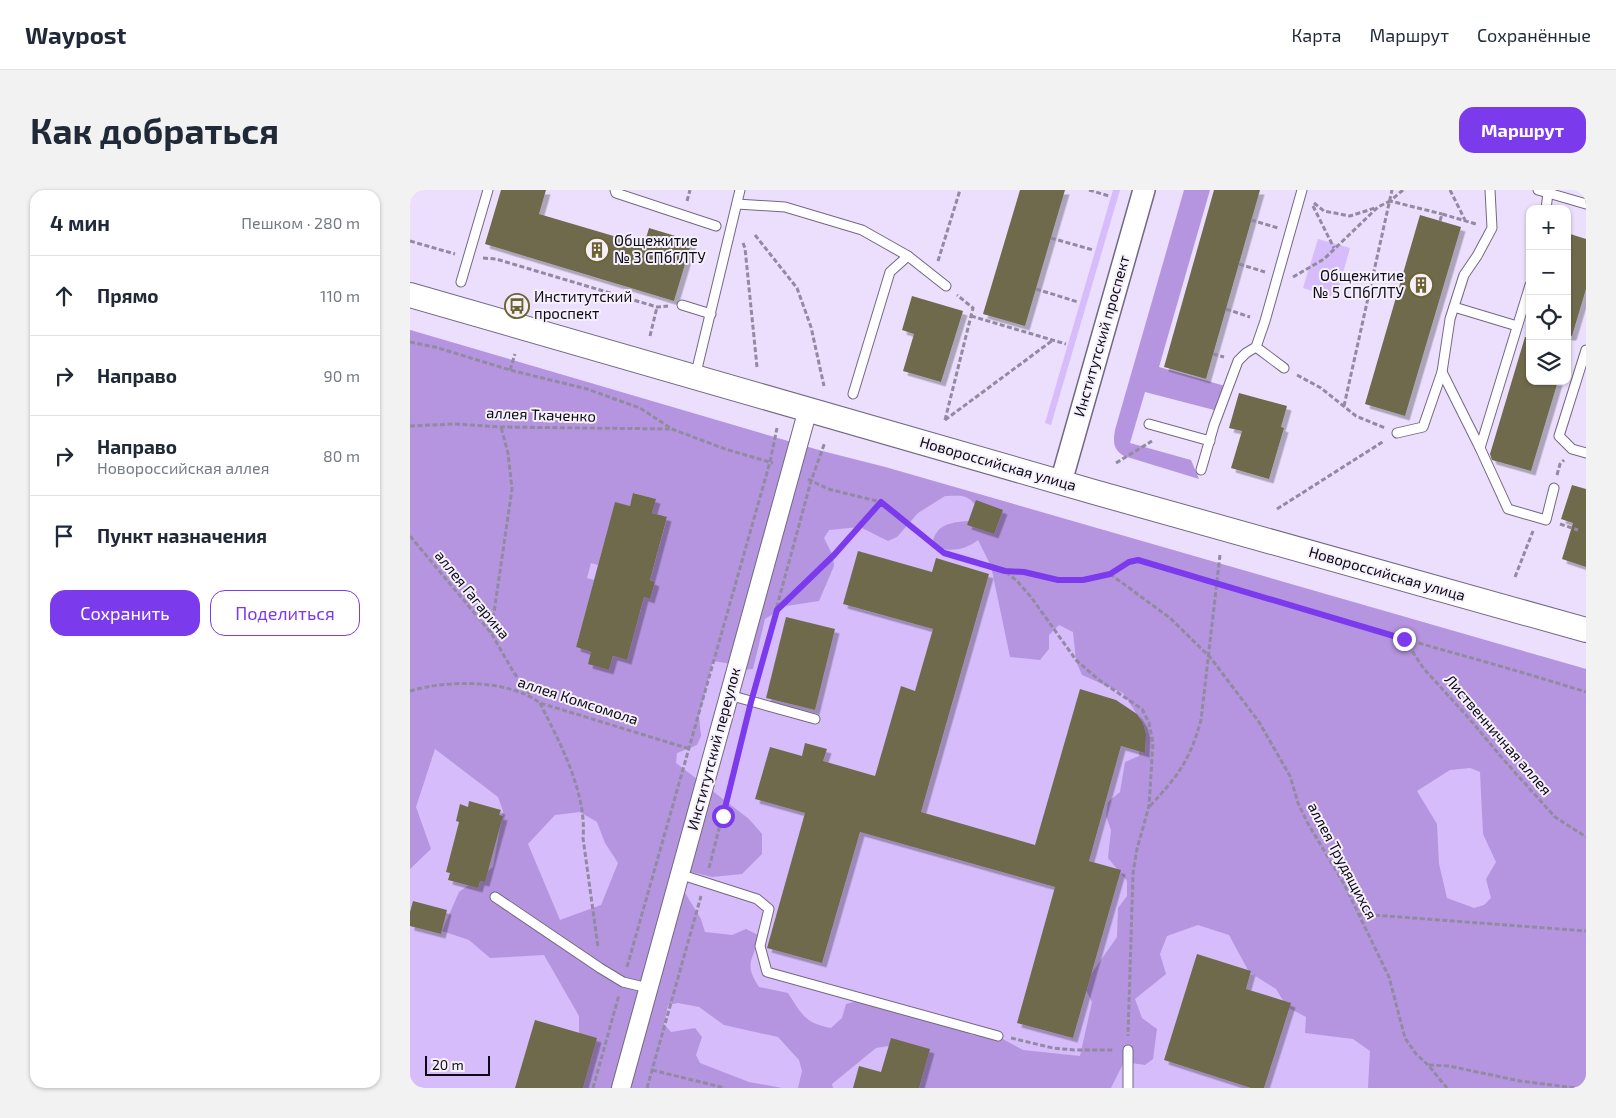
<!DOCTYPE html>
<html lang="ru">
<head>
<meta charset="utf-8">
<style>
  :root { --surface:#fff; --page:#f2f2f3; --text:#1f2937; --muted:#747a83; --line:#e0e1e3; --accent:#7c3aed }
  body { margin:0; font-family:"Exo 2",sans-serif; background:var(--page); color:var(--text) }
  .controls { position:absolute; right:15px; top:15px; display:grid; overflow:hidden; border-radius:10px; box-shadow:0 1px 4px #0004 }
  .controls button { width:45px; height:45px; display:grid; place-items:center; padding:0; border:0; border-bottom:1px solid var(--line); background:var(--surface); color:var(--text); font:25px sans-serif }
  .scale { position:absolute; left:15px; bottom:12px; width:65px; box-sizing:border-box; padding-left:5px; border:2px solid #0e0a14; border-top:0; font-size:14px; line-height:18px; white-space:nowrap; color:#0e0a14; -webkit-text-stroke:4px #f5f0fc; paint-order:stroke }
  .stop { position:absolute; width:15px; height:15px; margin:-11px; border:4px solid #7c3aed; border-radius:50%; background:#fff }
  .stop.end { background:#7c3aed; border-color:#fff; box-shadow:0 1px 5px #0008 }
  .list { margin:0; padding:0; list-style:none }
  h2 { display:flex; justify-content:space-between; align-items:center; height:65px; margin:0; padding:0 20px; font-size:21px }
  h2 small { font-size:16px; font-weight:400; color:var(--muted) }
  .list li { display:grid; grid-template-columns:32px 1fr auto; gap:15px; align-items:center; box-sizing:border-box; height:80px; padding:0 20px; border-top:1px solid var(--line) }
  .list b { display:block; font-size:19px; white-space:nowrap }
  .list p { margin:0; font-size:16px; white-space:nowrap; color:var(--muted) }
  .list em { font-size:16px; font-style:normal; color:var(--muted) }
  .actions { display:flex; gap:10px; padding:15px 20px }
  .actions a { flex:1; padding:11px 0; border:1px solid var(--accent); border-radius:15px; text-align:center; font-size:18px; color:var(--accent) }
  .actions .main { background:var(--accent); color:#fff }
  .icon { flex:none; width:28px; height:28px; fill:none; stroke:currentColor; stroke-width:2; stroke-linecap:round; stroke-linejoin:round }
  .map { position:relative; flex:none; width:1176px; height:898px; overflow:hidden; border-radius:15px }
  header { display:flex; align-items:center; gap:30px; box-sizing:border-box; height:70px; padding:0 25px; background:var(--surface); border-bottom:1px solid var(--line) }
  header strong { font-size:24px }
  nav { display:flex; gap:28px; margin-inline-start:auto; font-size:18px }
  .intro { display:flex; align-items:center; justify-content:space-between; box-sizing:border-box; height:120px; padding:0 30px }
  h1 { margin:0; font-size:35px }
  .button { padding:12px 22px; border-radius:15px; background:var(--accent); color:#fff; font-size:18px; font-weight:700 }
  main { display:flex; gap:30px; padding:0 30px }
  aside { flex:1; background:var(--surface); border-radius:15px; box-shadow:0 1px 4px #0004 }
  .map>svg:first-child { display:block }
</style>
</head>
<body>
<header>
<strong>Waypost</strong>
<nav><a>Карта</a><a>Маршрут</a><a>Сохранённые</a></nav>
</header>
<div class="intro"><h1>Как добраться</h1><a class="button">Маршрут</a></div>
<main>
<aside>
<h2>4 мин<small>Пешком · 280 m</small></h2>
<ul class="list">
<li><svg class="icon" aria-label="ahead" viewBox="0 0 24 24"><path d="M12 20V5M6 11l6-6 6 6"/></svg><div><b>Прямо</b></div><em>110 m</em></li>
<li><svg class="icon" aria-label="right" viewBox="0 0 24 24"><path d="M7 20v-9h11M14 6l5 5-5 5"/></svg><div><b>Направо</b></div><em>90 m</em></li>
<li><svg class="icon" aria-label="right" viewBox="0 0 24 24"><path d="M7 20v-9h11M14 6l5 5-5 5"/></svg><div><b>Направо</b><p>Новороссийская аллея</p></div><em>80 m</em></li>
<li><svg class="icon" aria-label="arrive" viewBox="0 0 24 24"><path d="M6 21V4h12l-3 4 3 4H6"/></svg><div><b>Пункт назначения</b></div></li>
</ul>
<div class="actions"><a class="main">Сохранить</a><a>Поделиться</a></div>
</aside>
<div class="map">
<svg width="1176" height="898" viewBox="0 0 1176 898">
  <defs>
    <filter id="shadow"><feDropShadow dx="4.5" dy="4.5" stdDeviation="0" flood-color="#0004"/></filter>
  </defs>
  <rect width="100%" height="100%" fill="#ebdffd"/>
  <!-- green -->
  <g fill="#d6bcfa">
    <path d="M703 0H710L641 235 635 233Z"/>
    <path d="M908 49 940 58 926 108 893 98Z"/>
    <path d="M0 140 412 261 475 277 1176 479V898H0Z"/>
  </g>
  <!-- forest -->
  <g fill="#b595df" fill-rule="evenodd">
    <path d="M774 0H800L749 177 815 196 808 221 735 202 720 253 781 270 789 289 714 266C703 260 703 251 705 240Z"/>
    <path d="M0 140 412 261 475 277 1176 479V898H958L960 861 943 849 895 843 896 827 877 817 866 799 839 782 819 745 788 735 757 746 750 764 756 784 725 809 732 828 747 839 743 869 735 875 714 872 701 898H492L485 855 466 858 422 894 423 898H388L392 881 389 870 368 847 314 835 289 817 268 813 258 815 254 834 261 842 285 838 292 847 286 865 290 873 339 892 372 898H157L169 855V826L134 765 80 768 59 750 32 741 49 702 83 677 93 621 88 607 25 559 6 617 21 659 0 679ZM224 303 245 309 242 323 257 328 240 390 245 392 240 408 234 407 217 469 203 466 199 479 181 462 166 457 184 390 177 388 181 373 188 375 205 313 220 316ZM535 306C552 306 559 303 568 320L565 330C547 333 530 330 523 350L531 359C546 361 556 359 568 350L581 376 600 467 630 470 639 459V445L649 435 663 442 666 471 672 485 713 503 730 529 729 566 715 572 710 602 698 612 696 626 701 640 698 668 717 691V706L708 718 707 747 681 784 676 800 682 812 670 866 613 860 589 847 561 845 550 835 451 810 436 814 432 828 421 838C394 833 392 824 378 803L349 797C332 771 345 772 348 745L336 739 322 745 295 742 291 729 269 693 273 680 302 687 332 684 352 664V644L339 629 266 573 267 563 287 555 291 546 289 526 303 471 322 474 331 480 343 479 355 429 376 416 409 411 424 376 423 366 414 348 419 340 450 337 478 351 487 347 508 323ZM1060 578 1070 582 1073 644 1086 672 1076 689 1081 708 1074 715 1064 718 1037 708 1029 674 1027 634 1007 601 1040 580ZM170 622 187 632 195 653 208 673 191 715 150 730 118 654 145 625Z"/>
  </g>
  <!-- building -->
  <g fill="#706b4e" filter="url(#shadow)">
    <path d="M91 0H136L129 24 234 55 239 38 282 51 264 111 75 54Z"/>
    <path d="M610 0H655L615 136 573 124Z"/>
    <path d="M804 0H850L796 189 754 177Z"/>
    <path d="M1010 25 1051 37 995 226 955 214Z"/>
    <path d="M1157 43 1176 49V99L1162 146H1157Z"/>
    <path d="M502 106 553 121 531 192 493 181 504 144 492 140Z"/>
    <path d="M1115 147 1120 148V191H1148L1121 281 1082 270 1080 264Z"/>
    <path d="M829 203 877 216 871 237 874 238 859 289 821 278 832 241 819 238Z"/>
    <path d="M1162 295 1176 299V377L1152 369 1163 333 1151 329Z"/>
    <path d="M223 303 246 309 242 323 257 327 240 390 245 392 240 409 234 407 217 470 203 466 199 480 178 474 181 462 166 457 205 312 220 316Z"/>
    <path d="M566 310 593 320 584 344 557 335Z"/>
    <path d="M448 361 522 382 526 368 579 384 511 622 625 655 670 499 706 510 727 524 733 533 736 544 735 563 711 556 679 671 711 680 663 848 607 833 645 697 450 642 412 773 357 758 395 623 345 609 360 557 392 566 395 553 417 559 413 571 465 586 491 496 505 501 523 439 433 414Z"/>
    <path d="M376 427 425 439 405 520 356 508Z"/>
    <path d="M59 611 91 620 89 625 93 626 75 692 70 691 68 698 38 690 40 683 36 682 49 632 46 631 50 614 58 617Z"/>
    <path d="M3 711 37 720 31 744 0 736V722Z"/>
    <path d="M787 764 841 781 836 799 881 813 854 898H841L754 870Z"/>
    <path d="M125 830 187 848 173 898H105Z"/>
    <path d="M481 848 520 859 509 898H443L449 876 471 882Z"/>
  </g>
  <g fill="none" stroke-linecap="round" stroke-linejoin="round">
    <defs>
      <g id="service">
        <path d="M205 0 206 3 306 36"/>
        <path d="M1128 0 1176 14"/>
        <path d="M327 14 375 17 452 40 498 66 536 96"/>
        <path d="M1136 19 1138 3"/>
        <path d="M51 92 78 0"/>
        <path d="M272 115 301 124"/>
        <path d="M1044 117 1107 136"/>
        <path d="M846 157 874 178"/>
        <path d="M1176 160 1149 246 1162 259 1176 263"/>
        <path d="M1032 182 1070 258 1098 319 1136 330 1144 298"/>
        <path d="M285 187 330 0"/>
        <path d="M443 204 480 82 498 66"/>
        <path d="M739 234 800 251"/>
        <path d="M987 243 1013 237 1032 182 1040 129 1054 85 1067 66 1082 38 1080 0"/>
        <path d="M1070 258 1120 95"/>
        <path d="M791 280 804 235 828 171 836 163 846 157 855 131 892 0"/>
        <path d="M319 505 405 529"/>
        <path d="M269 684 347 709 359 719 350 756 357 782 588 846"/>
        <path d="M85 707 190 778 213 792 238 798"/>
        <path d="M718 860V898"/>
      </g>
      <path id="minor" d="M211 898 398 219"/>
      <path id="tertiary" d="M651 292 734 0"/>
      <path id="secondary" d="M0 105 684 302 1176 440"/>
    </defs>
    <!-- service casing -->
    <use href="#service" stroke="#736882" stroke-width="11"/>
    <!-- minor casing -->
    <use href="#minor" stroke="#736882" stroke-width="20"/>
    <!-- tertiary casing -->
    <use href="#tertiary" stroke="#736882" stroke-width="24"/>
    <!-- secondary casing -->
    <use href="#secondary" stroke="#736882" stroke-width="26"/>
    <!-- path -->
    <g stroke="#928aa0" stroke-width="3" stroke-dasharray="5 2.5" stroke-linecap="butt">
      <path d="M679 0 699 6"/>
      <path d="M993 0 980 11 1032 24"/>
      <path d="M1040 0 1055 30"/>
      <path d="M277 11 280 0"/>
      <path d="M904 13 914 21 940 26 965 18"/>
      <path d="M903 16 924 58"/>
      <path d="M841 30 868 38"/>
      <path d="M1030 31 1032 24 1066 34"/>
      <path d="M345 45 387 98 401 137 414 196"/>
      <path d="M641 48 683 60"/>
      <path d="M0 51 45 64"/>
      <path d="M333 53 335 58 347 177"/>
      <path d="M73 68 86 69 247 117 258 116"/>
      <path d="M528 71 550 0"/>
      <path d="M829 74 855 82"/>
      <path d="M883 87 914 69 968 17 980 11"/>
      <path d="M626 99 668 112"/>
      <path d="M816 119 840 127"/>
      <path d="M561 126 656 154"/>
      <path d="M240 146 247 117"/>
      <path d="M0 152 25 157 100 180 177 199 230 218 262 239 315 259 363 273"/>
      <path d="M803 164 814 167"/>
      <path d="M100 180 105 164"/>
      <path d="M887 185 911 198 946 226 975 238"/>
      <path d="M934 216 982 0"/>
      <path d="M535 230 563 118 547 105"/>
      <path d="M535 230 643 150"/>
      <path d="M0 236 45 234 91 237 262 239"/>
      <path d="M706 273 742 251"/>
      <path d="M1147 285 1150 274 1154 270"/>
      <path d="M398 289 418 299 471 312 534 363 595 381 614 382 648 390H673L700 384 719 372 728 370C817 395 905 423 994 449 1055 466 1116 483 1176 502"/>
      <path d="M867 319 974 251"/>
      <path d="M1150 334 1168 340"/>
      <path d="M0 346 81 443 104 483 120 504"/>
      <path d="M596 382 607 391 621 407 666 470 689 490 732 519 739 533 743 553 739 616 727 659 723 683 718 846"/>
      <path d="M700 384 760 428 800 467 849 532 880 586 888 613 897 632 934 694 979 787 995 848 1006 864 1018 875 1037 898"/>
      <path d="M1105 387 1123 341"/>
      <path d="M369 418 424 365 471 312"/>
      <path d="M81 443 102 299 98 263 91 237"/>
      <path d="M994 449 1014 479 1057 526 1093 569 1145 627 1176 647"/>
      <path d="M345 497 401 291 415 252"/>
      <path d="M0 501C36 490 99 489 130 513L280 559"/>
      <path d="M130 513C150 553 177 603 173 648L188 757"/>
      <path d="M740 616C768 586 780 570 791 530L810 365"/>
      <path d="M299 678 338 525"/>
      <path d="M950 724 1176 741"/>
      <path d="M217 777 360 272 367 238"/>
      <path d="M601 848 643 858 664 860H703"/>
      <path d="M1019 875 1039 876 1110 891 1166 898"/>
      <path d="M242 880 315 898"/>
      <path d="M183 898 209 805"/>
      <path d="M237 898 291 706"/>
    </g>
    <!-- service -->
    <use href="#service" stroke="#fff" stroke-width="9"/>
    <!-- minor -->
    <use href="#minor" stroke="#fff" stroke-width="18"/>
    <!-- tertiary -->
    <use href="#tertiary" stroke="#fff" stroke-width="21"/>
    <!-- secondary -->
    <use href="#secondary" stroke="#fff" stroke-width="24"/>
  </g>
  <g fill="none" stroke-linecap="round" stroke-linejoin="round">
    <!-- route -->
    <path stroke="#7c3aed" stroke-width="6" d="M313 626 341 512 367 420 424 365 471 312 534 363 595 381 614 382 648 390H673L700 384 719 372 728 370 994 449"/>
  </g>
  <!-- icons -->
  <defs>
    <symbol id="building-ring" viewBox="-11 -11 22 22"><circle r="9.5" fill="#f5f0fc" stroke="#6c632f" stroke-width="1.5"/><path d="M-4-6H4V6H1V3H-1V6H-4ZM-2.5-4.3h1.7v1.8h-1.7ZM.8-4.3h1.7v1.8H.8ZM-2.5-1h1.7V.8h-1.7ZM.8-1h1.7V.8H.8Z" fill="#6c632f"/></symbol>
    <symbol id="bus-ring" viewBox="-11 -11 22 22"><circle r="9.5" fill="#f5f0fc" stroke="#6c632f" stroke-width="1.5"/><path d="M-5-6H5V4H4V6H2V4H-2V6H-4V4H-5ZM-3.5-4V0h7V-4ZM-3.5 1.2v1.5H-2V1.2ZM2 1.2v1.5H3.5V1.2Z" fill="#6c632f"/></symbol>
  </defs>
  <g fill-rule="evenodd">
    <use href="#building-ring" x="173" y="46" width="28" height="28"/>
    <use href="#building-ring" x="997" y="81" width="28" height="28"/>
    <use href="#bus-ring" x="93" y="102" width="28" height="28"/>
  </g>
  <g text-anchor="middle" stroke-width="4" stroke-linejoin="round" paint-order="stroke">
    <!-- poi labels -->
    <g font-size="15" fill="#0e0a14" stroke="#f5f0fc" text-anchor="start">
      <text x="204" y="56">Общежитие<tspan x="204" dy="17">№ 3 СПбГЛТУ</tspan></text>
      <text x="994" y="91" text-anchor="end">Общежитие<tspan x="994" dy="17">№ 5 СПбГЛТУ</tspan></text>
      <text x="124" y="112">Институтский<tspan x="124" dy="17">проспект</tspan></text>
    </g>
    <!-- street labels -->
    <g font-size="15" fill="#0e0a14" stroke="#f5f0fc">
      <text transform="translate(692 146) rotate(-74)" y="5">Институтский проспект</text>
      <text transform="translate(131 225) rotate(2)" y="5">аллея Ткаченко</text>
      <text transform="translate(588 274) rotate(16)" y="5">Новороссийская улица</text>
      <text transform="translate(977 384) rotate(16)" y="5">Новороссийская улица</text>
      <text transform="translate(62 405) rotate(51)" y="5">аллея Гагарина</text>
      <text transform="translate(168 511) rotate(18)" y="5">аллея Комсомола</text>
      <text transform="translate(1088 545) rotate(49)" y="5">Лиственничная аллея</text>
      <text transform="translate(304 559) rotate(-75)" y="5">Институтский переулок</text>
      <text transform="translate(932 671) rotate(62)" y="5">аллея Трудящихся</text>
    </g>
  </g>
</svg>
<div class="controls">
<button>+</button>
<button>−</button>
<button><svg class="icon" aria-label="locate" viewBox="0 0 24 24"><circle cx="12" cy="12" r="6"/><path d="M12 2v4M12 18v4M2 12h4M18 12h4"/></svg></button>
<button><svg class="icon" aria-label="layers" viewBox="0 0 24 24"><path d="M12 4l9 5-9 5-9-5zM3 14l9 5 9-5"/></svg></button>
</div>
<div class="scale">20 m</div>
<div class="stop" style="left:313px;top:626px"></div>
<div class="stop end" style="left:994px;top:449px"></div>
</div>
</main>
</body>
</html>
